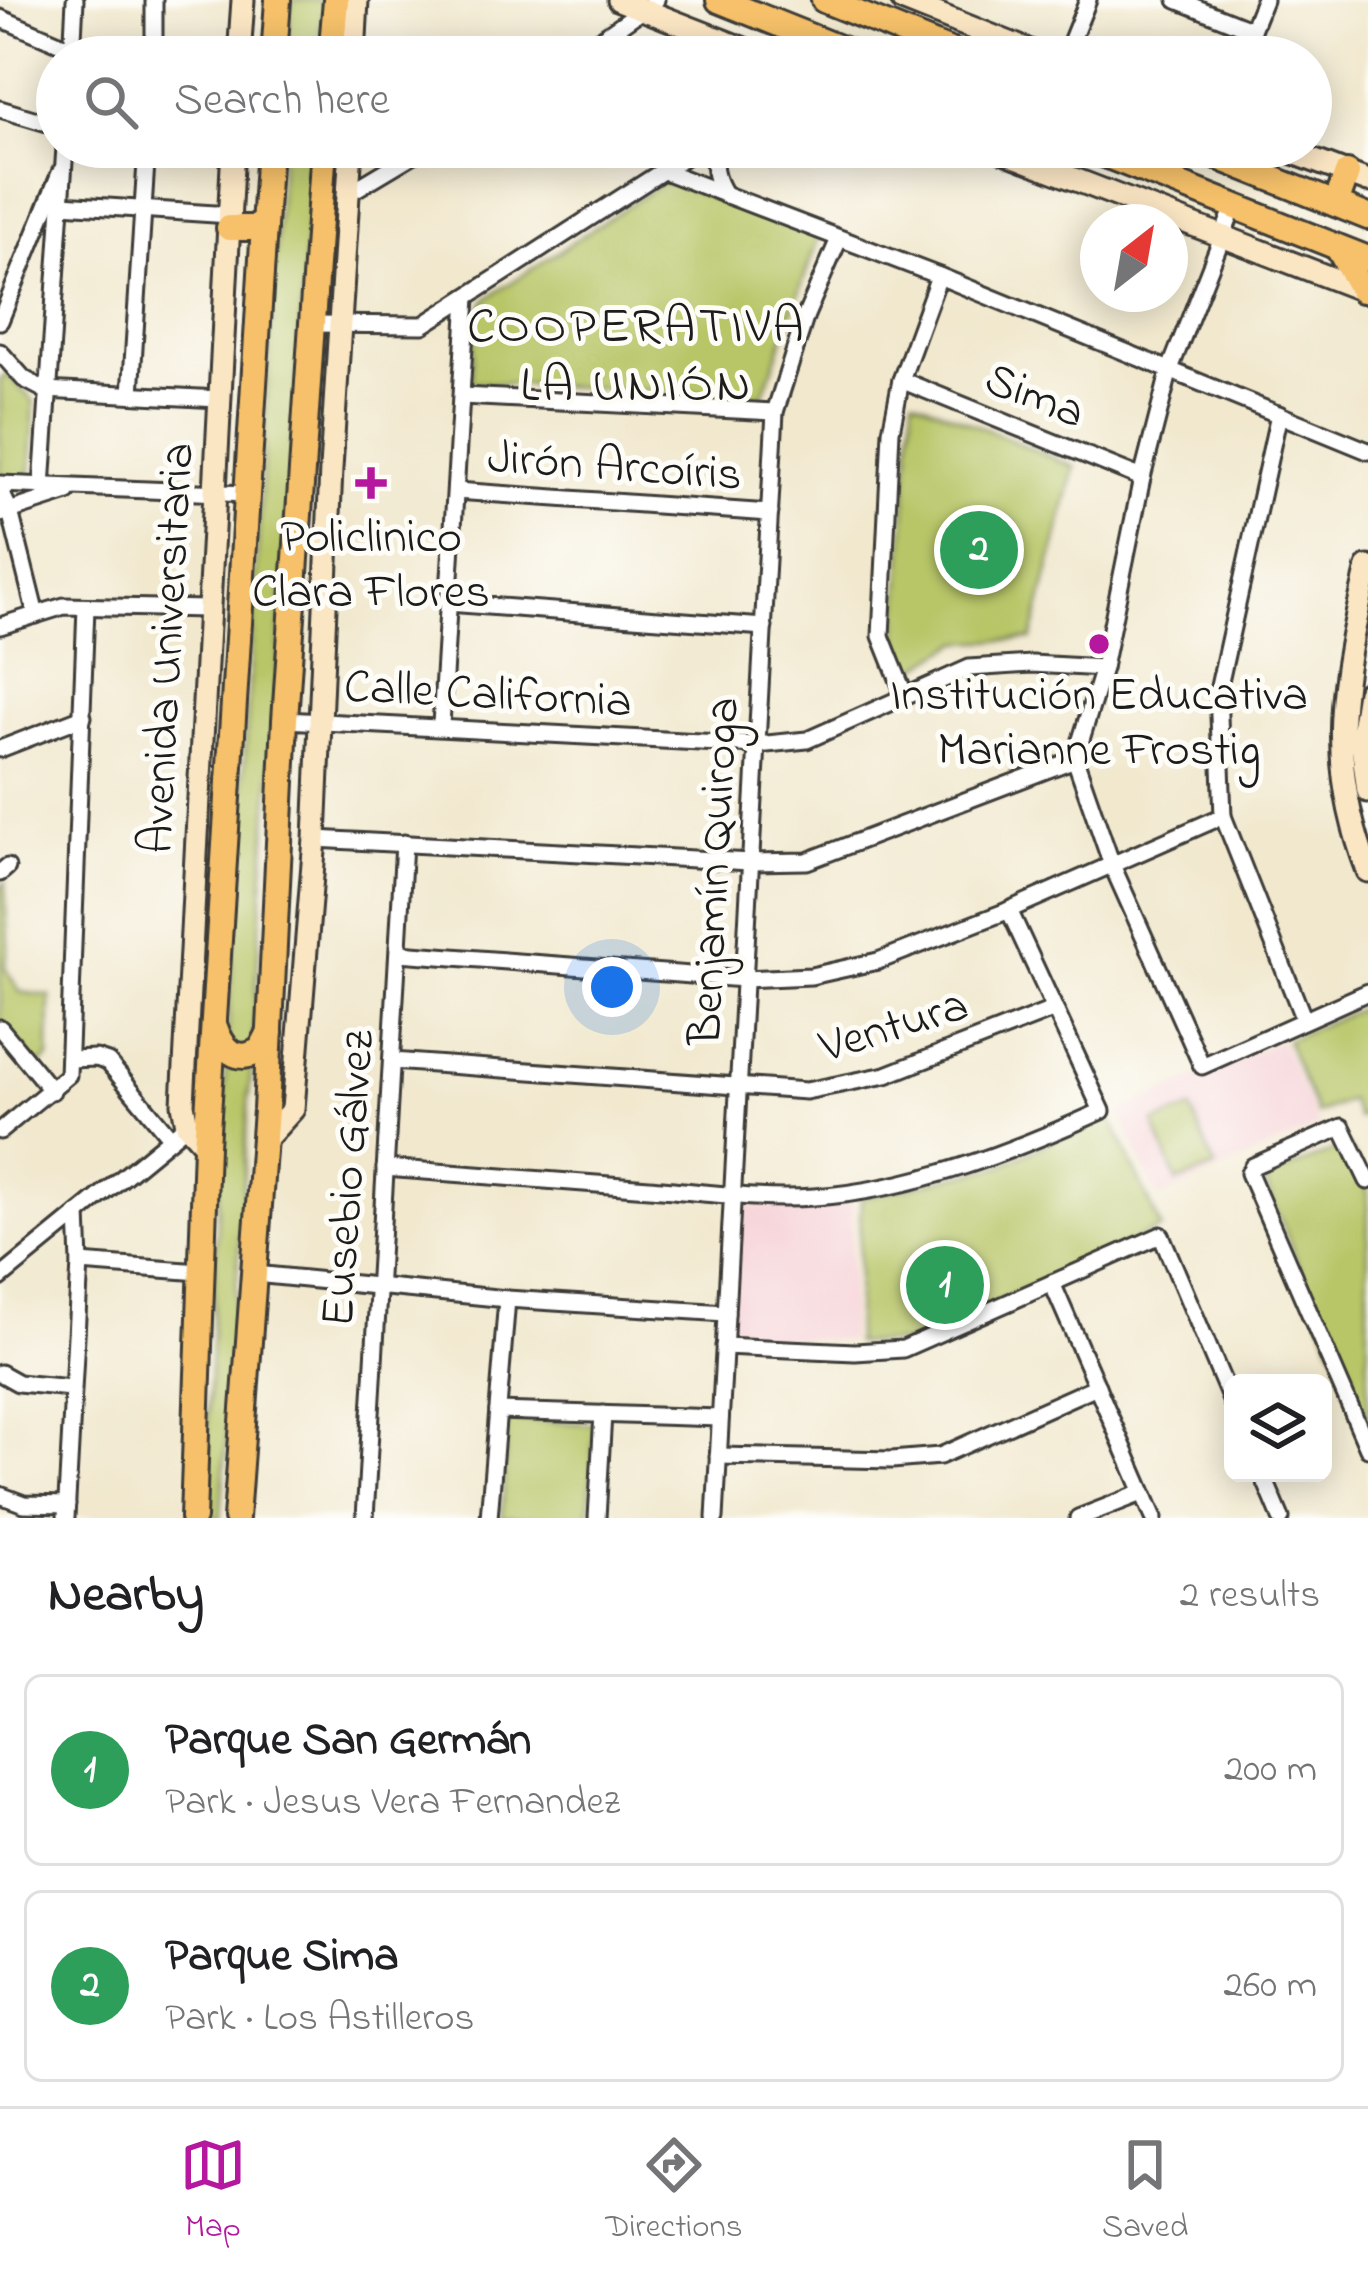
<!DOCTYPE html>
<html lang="en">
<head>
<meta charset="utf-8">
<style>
  :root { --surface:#fff; --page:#f6f6f6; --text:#202124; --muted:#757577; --line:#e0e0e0; --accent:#b5179e }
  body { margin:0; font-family:"Indie Flower",sans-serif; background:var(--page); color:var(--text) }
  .controls { position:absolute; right:36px; bottom:36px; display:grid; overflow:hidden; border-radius:18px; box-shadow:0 6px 30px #0003 }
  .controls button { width:108px; height:108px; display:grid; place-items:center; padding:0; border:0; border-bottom:3px solid var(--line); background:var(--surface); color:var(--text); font:60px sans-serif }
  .compass { position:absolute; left:1080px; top:204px; width:108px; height:108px; border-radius:50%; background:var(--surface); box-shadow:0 6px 30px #0003; rotate:31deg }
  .you { position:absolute; left:612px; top:987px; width:42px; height:42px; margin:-30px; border:9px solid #fff; border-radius:50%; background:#1a73e8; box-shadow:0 0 0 18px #1a73e833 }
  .badge { display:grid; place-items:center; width:78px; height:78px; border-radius:50%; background:var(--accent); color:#fff; font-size:39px; font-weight:700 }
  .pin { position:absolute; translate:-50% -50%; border:6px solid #fff; box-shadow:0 3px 12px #0006 }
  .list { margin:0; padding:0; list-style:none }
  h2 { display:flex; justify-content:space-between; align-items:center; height:156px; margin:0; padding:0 48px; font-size:51px }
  h2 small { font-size:39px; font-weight:400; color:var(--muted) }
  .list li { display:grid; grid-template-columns:78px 1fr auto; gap:36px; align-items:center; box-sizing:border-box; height:192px; margin:0 24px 24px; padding:0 24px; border:3px solid var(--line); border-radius:18px }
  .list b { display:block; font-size:45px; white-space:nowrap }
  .list p { margin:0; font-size:39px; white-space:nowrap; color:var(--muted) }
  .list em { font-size:39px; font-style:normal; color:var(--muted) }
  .icon { flex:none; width:66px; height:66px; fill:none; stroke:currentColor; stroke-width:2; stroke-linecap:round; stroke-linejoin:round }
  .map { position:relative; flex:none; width:1368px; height:1518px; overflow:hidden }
  .search { position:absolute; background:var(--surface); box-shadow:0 6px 30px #0003; left:36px; right:36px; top:36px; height:132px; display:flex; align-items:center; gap:30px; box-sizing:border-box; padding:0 42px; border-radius:66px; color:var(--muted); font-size:45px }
  .sheet { height:588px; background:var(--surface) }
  nav { display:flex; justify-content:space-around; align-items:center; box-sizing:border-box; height:168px; border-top:3px solid var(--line); background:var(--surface); font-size:33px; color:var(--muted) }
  nav a { display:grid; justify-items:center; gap:6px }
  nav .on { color:var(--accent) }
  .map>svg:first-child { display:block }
</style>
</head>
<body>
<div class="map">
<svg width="1368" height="1518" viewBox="0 0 1368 1518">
  <rect width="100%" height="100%" fill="#fdfcf7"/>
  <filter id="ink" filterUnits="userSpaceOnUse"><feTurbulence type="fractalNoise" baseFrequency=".00833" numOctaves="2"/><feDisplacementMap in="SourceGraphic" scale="24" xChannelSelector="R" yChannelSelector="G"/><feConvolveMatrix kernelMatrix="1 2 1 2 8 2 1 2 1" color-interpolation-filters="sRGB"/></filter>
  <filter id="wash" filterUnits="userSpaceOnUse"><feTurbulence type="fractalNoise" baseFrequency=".004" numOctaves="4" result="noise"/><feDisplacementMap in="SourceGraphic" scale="48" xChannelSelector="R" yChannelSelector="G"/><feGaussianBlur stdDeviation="2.7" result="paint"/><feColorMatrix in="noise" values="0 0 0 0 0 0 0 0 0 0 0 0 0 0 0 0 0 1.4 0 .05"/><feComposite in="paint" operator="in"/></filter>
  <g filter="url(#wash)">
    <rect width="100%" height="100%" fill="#f1e8ce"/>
    <!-- built -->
    <g fill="#f6cfd6">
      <path d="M1281 1040 1319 1126 1158 1198 1119 1112Z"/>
      <path d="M852 1202 850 1340 727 1336 734 1205 818 1207Z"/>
    </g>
    <!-- green -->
    <g fill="#b8c668" stroke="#6a7142" stroke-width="3">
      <path d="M291 0H324L318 57H287Z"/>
      <path d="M282 147H312L221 1518H203L219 1179Z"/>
      <path d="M665 181 819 236 763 396 471 382 476 318 486 299Z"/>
      <path d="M7 374 34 402 31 470 11 490 0 473V380Z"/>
      <path d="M913 398 1075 467 1032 639 959 642 912 671 898 634Z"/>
      <path d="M5 882 8 948 5 968 20 992 50 996 49 1058 37 1066 0 1021V887Z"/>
      <path d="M1368 1005V1113L1357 1118 1350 1100 1317 1114 1286 1040Z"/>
      <path d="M1191 1109 1215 1168 1177 1182 1154 1123Z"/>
      <path d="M1109 1113 1161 1228 905 1343H855L861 1198 1000 1166Z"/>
      <path d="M1345 1146 1351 1150 1368 1191V1436L1264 1179Z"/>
      <path d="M512 1420 594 1424 589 1518H502L507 1421Z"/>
    </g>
  </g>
  <g filter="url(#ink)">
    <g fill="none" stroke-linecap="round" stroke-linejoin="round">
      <defs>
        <g id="street">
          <path d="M1177 0 1252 30"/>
          <path d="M0 18 73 49"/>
          <path d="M72 57 75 0"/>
          <path d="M154 57V0"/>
          <path d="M575 57 656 0"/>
          <path d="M1065 57 1088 0"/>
          <path d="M1241 57 1264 0"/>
          <path d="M0 109 57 126"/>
          <path d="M717 147C712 166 714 178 725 195"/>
          <path d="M664 171 939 276 1368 451"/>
          <path d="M349 193 426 147"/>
          <path d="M62 204 230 215"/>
          <path d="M1234 207 1170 369 1142 478 1103 668 1075 759 1112 865 1202 1066 1368 992"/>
          <path d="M0 321 60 173"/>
          <path d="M312 324 423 325 700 147"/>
          <path d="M0 352 24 379 45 390 219 399"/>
          <path d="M901 380 1142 478"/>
          <path d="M131 394 147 147"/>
          <path d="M462 396 775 412"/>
          <path d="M1279 414 1218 691 1223 816 1304 1020"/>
          <path d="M0 484 247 494"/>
          <path d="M42 487 65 147"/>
          <path d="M0 490 10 511 36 615"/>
          <path d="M456 491 770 513"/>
          <path d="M0 514 68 492"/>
          <path d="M448 603 764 627"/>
          <path d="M0 626 64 606 207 609"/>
          <path d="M905 696 881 636 891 431 901 380 939 276"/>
          <path d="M285 720 757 745 807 740 969 668 1032 664 1103 668"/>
          <path d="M441 725 467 297"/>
          <path d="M0 749 83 717"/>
          <path d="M315 839 751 862 807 861 1075 759"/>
          <path d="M0 873 7 867"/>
          <path d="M399 953 744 979 811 976 878 961 1002 913 1223 816"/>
          <path d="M0 1028 52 1091"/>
          <path d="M69 1059 96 1058 108 1062 171 1138"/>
          <path d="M392 1061 806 1091 886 1075 1055 1009"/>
          <path d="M0 1131 68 1075 86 607"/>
          <path d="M385 1168C473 1174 561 1181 649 1188 703 1192 759 1201 814 1197 914 1190 1011 1152 1102 1111L1009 910"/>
          <path d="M1368 1181 1342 1127 1253 1166 1249 1173 1368 1448"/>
          <path d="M80 1263 200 1272"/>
          <path d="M255 1274 507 1299 726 1313"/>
          <path d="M0 1278 187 1125"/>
          <path d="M1052 1283 1154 1518"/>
          <path d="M724 1346 855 1352 903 1349 1161 1235 1233 1405"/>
          <path d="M0 1373 18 1383 71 1388"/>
          <path d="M498 1411 720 1418"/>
          <path d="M718 1456 892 1460 940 1456 1097 1386"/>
          <path d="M1262 1473 1281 1518"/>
          <path d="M0 1495 24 1504 67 1505"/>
          <path d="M66 1518 80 1263 78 1214"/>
          <path d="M365 1518 404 843"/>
          <path d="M489 1518 507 1299"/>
          <path d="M597 1518 603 1414"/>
          <path d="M715 1518 775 412 806 315 839 239"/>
          <path d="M1078 1518 1142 1493"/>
        </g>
        <g id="secondary">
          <path d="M619 0 765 57"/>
          <path d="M902 0 1045 57"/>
          <path d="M239 57 243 0"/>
          <path d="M354 57 357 0"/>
          <path d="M991 147 1367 292"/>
          <path d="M1278 147 1368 181"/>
          <path d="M1368 567C1341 680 1325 760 1368 871"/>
          <path d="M1368 692 1361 737 1368 791"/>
          <path d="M264 1141 293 1109 315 839 331 469 351 147"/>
          <path d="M206 1146 187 1125 183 1104 233 147"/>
        </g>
        <g id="primary">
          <path d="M719 0 861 57"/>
          <path d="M824 0 965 57"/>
          <path d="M274 57 278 0"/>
          <path d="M331 57 336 0"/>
          <path d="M1085 147 1368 259"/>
          <path d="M1193 147 1368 217"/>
          <path d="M1336 204 1347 173"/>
          <path d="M229 228H264"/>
          <path d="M1338 248 1362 290"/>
          <path d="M215 1027C222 1048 237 1066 261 1049L270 1032"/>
          <path d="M193 1518 206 1146 269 147"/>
          <path d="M236 1518 266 1110 285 720 324 147"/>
        </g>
      </defs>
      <!-- street casing -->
      <use href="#street" stroke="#3c3b37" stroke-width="21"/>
      <!-- secondary casing -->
      <use href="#secondary" stroke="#3c3b37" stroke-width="27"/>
      <!-- primary casing -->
      <use href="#primary" stroke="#3c3b37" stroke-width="30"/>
      <!-- street -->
      <use href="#street" stroke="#fff" stroke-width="15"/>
      <!-- secondary -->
      <use href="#secondary" stroke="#fbe6c4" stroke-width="21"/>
      <!-- primary -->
      <use href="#primary" stroke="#f6c16b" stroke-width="24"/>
    </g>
  </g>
  <!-- markers -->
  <g fill="#b5179e" stroke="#fdfcf7" stroke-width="4.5">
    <path d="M365 465h12v12h12v12h-12v12h-12v-12h-12v-12h12z"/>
    <circle cx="1099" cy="644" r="12"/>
  </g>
  <g text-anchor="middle" stroke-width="10" stroke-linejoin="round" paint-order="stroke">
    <!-- street labels -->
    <g font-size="48" fill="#1c1c1c" stroke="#fdfcf7">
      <text transform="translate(1036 393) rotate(22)" y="17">Sima</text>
      <text transform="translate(615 463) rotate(4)" y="17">Jirón Arcoíris</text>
      <text transform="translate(164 648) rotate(-87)" y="17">Avenida Universitaria</text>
      <text transform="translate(488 691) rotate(3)" y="17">Calle California</text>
      <text transform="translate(711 871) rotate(-87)" y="17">Benjamín Quiroga</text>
      <text transform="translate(893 1023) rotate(-17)" y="17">Ventura</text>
      <text transform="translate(345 1178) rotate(-86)" y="17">Eusebio Gálvez</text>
    </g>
    <!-- poi labels -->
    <g font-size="48" fill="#1c1c1c" stroke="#fdfcf7">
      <text x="371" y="551">Policlinico<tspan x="371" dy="55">Clara Flores</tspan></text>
      <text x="1099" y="709">Institución Educativa<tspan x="1099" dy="55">Marianne Frostig</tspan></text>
    </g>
    <!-- neighbourhood labels -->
    <g font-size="51" letter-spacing="3" fill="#1c1c1c" stroke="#fdfcf7">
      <text x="637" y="341">COOPERATIVA<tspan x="637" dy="59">LA UNIÓN</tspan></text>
    </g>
  </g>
</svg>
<div class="controls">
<button><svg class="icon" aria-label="layers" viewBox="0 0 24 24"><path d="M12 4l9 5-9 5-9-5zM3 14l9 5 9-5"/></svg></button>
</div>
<svg class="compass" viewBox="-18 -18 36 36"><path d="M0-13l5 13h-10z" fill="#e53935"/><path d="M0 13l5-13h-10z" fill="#757577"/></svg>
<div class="you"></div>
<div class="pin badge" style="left:945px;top:1285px;background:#2e9e5b">1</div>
<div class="pin badge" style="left:979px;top:550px;background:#2e9e5b">2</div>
<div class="search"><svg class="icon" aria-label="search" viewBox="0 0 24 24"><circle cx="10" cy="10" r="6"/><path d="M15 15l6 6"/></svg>Search here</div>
</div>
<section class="sheet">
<h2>Nearby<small>2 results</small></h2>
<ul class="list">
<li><span class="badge" style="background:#2e9e5b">1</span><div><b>Parque San Germán</b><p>Park · Jesus Vera Fernandez</p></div><em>200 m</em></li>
<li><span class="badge" style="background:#2e9e5b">2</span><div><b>Parque Sima</b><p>Park · Los Astilleros</p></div><em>260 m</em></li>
</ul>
</section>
<nav>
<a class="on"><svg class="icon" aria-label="map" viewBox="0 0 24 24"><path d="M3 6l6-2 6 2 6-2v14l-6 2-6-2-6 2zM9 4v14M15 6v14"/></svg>Map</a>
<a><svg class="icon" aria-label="directions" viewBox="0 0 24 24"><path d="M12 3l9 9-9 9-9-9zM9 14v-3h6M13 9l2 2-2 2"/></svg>Directions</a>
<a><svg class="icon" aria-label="saved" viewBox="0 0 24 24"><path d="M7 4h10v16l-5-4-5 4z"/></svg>Saved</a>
</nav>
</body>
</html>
